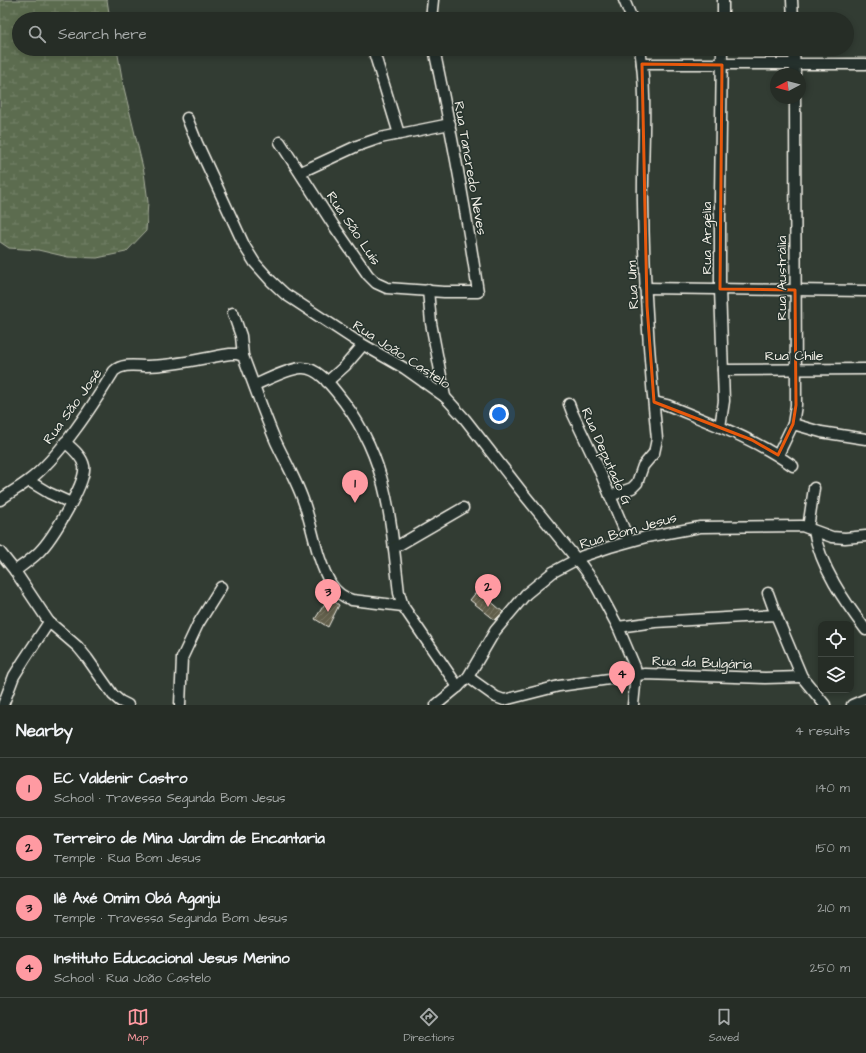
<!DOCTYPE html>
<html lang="en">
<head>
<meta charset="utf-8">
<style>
  :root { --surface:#262d26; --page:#323932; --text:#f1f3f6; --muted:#a4a8a7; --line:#424943; --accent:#ff9aa2 }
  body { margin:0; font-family:"Architects Daughter",sans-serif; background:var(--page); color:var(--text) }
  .controls { position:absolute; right:12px; bottom:12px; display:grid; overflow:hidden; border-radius:8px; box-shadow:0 2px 6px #0003 }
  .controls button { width:36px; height:36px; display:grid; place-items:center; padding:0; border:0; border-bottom:1px solid var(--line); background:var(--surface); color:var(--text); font:20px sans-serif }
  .compass { position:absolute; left:770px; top:68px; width:36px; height:36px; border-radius:50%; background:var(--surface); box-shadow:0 2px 6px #0003; rotate:263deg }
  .you { position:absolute; left:499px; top:414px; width:14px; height:14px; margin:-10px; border:3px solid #fff; border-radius:50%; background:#1a73e8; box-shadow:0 0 0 6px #1a73e833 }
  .badge { display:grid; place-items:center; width:26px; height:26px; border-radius:50%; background:var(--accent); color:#111; font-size:13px; font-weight:700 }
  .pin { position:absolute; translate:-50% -33px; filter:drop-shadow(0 1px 2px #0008) }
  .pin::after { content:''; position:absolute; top:21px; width:14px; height:12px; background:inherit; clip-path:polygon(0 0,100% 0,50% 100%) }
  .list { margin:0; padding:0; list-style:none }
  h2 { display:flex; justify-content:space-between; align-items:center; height:52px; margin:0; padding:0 16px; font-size:17px }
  h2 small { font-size:13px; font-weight:400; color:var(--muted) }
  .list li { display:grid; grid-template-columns:26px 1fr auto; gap:12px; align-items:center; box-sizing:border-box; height:60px; padding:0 16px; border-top:1px solid var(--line) }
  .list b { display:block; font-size:15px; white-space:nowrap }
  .list p { margin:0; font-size:13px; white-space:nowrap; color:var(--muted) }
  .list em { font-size:13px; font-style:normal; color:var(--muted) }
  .icon { flex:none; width:22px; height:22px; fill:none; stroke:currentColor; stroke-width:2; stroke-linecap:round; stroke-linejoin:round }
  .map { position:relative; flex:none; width:866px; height:705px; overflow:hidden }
  .search { position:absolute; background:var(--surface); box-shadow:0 2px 6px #0003; left:12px; right:12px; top:12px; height:44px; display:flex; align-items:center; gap:10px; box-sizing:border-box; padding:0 14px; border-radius:22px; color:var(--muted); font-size:15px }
  .sheet { height:292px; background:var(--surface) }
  nav { display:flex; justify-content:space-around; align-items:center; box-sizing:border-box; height:56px; border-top:1px solid var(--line); background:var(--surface); font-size:11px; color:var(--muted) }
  nav a { display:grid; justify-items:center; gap:2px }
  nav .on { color:var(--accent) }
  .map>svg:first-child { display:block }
</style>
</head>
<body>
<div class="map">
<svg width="866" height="705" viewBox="0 0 866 705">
  <defs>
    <pattern id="wetland-marsh" width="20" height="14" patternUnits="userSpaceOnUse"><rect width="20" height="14" fill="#5b6c4f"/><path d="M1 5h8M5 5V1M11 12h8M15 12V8" fill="none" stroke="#738168"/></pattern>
    <pattern id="building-hatch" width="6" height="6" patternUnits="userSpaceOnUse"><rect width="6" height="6" fill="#625f4b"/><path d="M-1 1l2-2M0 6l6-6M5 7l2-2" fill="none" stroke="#797665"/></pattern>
  </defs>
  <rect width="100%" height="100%" fill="#323c33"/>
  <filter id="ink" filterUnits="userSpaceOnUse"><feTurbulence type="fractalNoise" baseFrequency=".025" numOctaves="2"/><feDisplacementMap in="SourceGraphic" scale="8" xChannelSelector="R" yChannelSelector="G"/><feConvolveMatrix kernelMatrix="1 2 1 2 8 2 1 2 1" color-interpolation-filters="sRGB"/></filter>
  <g filter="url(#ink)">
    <!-- wetland -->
    <path fill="url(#wetland-marsh)" stroke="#a8ae9c" d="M0 0H107L110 19H19V49H117L123 84 144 172 148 202 146 231 126 252 97 258 68 257 38 250 9 248 0 242Z"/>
    <!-- building -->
    <g fill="url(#building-hatch)" stroke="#f4f1e8">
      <path d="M478 590 503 612 495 620 470 600Z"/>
      <path d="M329 597 339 605 328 627 315 619Z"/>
    </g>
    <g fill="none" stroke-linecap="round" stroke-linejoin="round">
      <defs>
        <g id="minor">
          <path d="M624 0 632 19"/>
          <path d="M792 0 793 19"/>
          <path d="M431 19 433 0"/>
          <path d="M723 19V0"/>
          <path d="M373 49 399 134"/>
          <path d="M794 49 795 74"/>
          <path d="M642 64H866"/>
          <path d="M187 118 197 143 245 247 255 263 271 281 285 294 355 340 404 368 445 397 465 419 522 492 583 567 594 582 618 627 635 667 636 675 633 705"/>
          <path d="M280 142 334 226 368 275 376 283 387 288 444 292H478C466 210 451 130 434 49"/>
          <path d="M301 172 357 146 380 138 450 124"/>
          <path d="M645 288 866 291"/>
          <path d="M428 290 431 323 445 397"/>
          <path d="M233 313 241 336 243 356"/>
          <path d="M723 370 866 369"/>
          <path d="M327 382 345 366 363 345"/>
          <path d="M255 385C266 380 292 367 303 368 317 368 329 383 337 393 388 455 390 516 399 593L403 606 458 687"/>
          <path d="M654 402 667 405C710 423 754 438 793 466"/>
          <path d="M569 404 572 412 598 467 629 541"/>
          <path d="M793 424 821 432 866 439"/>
          <path d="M720 427 724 401 720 289V197L722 49"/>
          <path d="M778 455 793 424 796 405 795 98"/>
          <path d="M29 481 49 493 71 503"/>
          <path d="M610 496 632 488 637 483 643 466 654 453 657 439C649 361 644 282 643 203 642 152 648 100 640 49"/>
          <path d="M0 500C9 493 19 488 28 481 60 457 93 405 114 371 123 363 136 366 147 366 175 366 203 358 230 354H237L243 356C254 385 264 414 276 442 285 461 296 480 303 500 313 527 316 559 331 584 336 592 343 597 352 600L403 606"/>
          <path d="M808 528 814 488"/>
          <path d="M814 531C821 568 844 601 866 630"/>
          <path d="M394 548 463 508"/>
          <path d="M0 552 15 571 49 622 78 647 87 658 113 695 120 701 128 705"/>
          <path d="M15 571C23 565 32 559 39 552 52 539 87 482 84 466 82 456 72 448 65 442"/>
          <path d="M768 593 776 615 802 677 825 705"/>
          <path d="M618 627 655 622 776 615"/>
          <path d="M468 677 496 697 504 700 559 686 645 674 765 678 802 677"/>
          <path d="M3 705 14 676 24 660 49 622"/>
          <path d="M180 705 182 658 198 624 221 587"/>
          <path d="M436 705 458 687 468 677 495 631 526 594 553 572 583 556 610 547 646 537 700 527 802 526 832 537 845 538 866 536"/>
          <path d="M852 705 866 699"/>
        </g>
      </defs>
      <!-- minor casing -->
      <use href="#minor" stroke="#f4f1e8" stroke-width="13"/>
      <!-- minor -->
      <use href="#minor" stroke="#26332d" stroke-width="10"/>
    </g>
  </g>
  <!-- marked area -->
  <path fill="none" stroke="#e8590c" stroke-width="3" stroke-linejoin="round" d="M642 64 722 65 720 289 795 290 796 405 793 424 778 455 752 440 654 402 647 306Z"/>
  <g text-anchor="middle" stroke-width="3" stroke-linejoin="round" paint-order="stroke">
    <!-- street labels -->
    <g font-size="14" fill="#f4f1e8" stroke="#26332d">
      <text transform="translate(471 168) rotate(80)" y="5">Rua Tancredo Neves</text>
      <text transform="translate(354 228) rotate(56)" y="5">Rua São Luís</text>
      <text transform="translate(706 238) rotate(-90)" y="5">Rua Argélia</text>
      <text transform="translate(781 278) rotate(-90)" y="5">Rua Austrália</text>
      <text transform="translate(632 285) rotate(-93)" y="5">Rua Um</text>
      <text transform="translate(402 354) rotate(33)" y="5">Rua João Castelo</text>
      <text x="794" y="360">Rua Chile</text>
      <text transform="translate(72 406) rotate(-54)" y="5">Rua São José</text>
      <text transform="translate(607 456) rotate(66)" y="5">Rua Deputado G</text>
      <text transform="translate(628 530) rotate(-16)" y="5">Rua Bom Jesus</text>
      <text transform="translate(702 662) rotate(2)" y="5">Rua da Bulgária</text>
    </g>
  </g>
</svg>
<div class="controls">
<button><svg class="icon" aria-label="locate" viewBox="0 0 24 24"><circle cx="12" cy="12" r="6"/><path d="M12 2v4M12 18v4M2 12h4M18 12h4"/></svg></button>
<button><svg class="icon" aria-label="layers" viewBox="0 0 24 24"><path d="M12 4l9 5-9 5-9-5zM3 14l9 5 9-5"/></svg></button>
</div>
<svg class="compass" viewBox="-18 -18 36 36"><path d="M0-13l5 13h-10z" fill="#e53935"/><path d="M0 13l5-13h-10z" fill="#a4a8a7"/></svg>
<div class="you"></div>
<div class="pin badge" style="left:355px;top:503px">1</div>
<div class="pin badge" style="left:488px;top:607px">2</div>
<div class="pin badge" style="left:328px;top:612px">3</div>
<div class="pin badge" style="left:622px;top:694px">4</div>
<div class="search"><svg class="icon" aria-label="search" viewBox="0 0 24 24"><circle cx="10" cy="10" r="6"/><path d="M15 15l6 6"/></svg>Search here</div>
</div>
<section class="sheet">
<h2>Nearby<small>4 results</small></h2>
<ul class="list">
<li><span class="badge">1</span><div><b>EC Valdenir Castro</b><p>School · Travessa Segunda Bom Jesus</p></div><em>140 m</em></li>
<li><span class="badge">2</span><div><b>Terreiro de Mina Jardim de Encantaria</b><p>Temple · Rua Bom Jesus</p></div><em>150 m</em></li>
<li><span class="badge">3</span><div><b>Ilê Axé Omim Obá Aganju</b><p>Temple · Travessa Segunda Bom Jesus</p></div><em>210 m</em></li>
<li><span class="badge">4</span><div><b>Instituto Educacional Jesus Menino</b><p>School · Rua João Castelo</p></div><em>250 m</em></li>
</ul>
</section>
<nav>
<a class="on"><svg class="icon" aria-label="map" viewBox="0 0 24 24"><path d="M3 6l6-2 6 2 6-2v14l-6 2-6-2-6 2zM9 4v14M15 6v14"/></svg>Map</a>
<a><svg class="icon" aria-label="directions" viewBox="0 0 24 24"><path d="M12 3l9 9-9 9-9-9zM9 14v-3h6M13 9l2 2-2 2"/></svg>Directions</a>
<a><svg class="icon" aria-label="saved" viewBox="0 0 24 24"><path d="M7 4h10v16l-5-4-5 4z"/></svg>Saved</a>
</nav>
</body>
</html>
